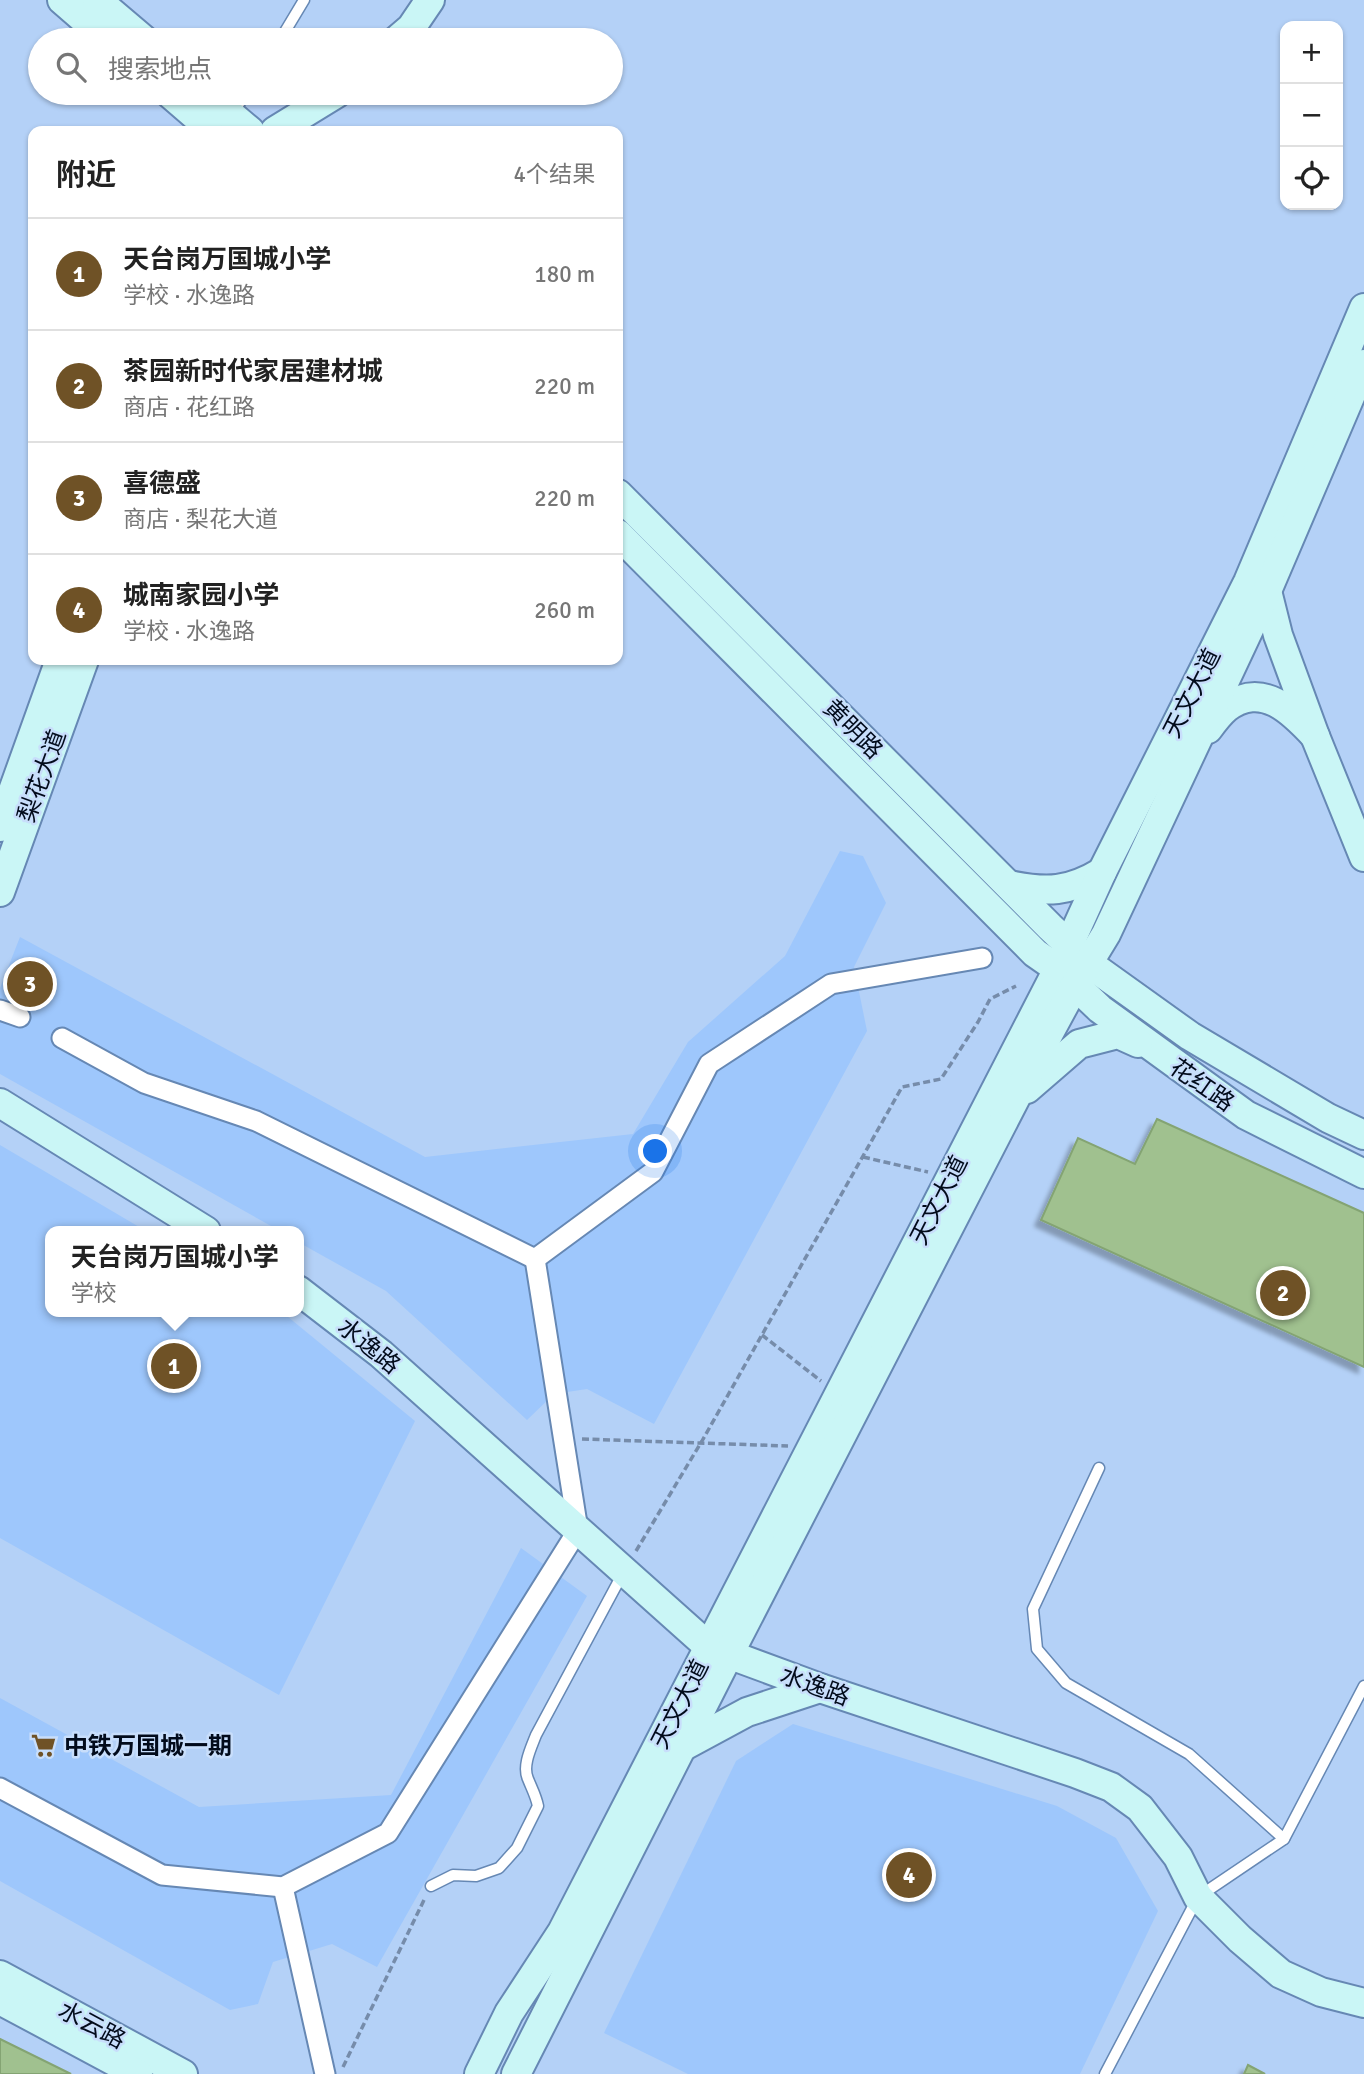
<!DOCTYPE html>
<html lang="zh">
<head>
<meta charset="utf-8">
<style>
  :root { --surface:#fff; --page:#f2f2f2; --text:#222; --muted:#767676; --line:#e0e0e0; --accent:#6f5226 }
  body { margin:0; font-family:Signika,"Noto Sans SC",sans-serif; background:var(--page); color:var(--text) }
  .controls { position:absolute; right:21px; top:21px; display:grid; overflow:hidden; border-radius:14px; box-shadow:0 2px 5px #0004 }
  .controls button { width:63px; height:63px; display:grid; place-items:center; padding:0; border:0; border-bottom:2px solid var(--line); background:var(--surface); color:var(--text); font:35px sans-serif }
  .you { position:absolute; left:656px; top:1152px; width:24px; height:24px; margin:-18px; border:5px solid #fff; border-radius:50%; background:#1a73e8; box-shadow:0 0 0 10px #1a73e833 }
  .badge { display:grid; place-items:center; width:46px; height:46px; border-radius:50%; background:var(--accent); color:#fff; font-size:23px; font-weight:700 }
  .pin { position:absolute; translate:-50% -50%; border:4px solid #fff; box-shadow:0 2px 7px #0006 }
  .popup { position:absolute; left:45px; top:1226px; width:259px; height:91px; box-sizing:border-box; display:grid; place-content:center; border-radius:14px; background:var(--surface); filter:drop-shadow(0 2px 5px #0005); font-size:23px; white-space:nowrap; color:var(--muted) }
  .popup b { font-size:26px; color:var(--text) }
  .popup::after { content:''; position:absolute; left:50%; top:100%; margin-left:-14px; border:14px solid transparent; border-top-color:var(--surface) }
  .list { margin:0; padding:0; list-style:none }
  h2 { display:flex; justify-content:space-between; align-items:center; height:91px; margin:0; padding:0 28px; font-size:30px }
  h2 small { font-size:23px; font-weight:400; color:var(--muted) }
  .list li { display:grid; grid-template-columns:46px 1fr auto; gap:21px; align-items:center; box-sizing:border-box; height:112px; padding:0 28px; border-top:2px solid var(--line) }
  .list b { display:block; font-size:26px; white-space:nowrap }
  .list p { margin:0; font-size:23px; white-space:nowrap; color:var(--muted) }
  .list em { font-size:23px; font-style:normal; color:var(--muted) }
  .icon { flex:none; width:38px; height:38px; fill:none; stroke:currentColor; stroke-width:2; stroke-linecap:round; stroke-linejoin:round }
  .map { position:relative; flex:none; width:1364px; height:2074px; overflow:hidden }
  .search { position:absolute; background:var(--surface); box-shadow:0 2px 5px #0004; left:28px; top:28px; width:595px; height:77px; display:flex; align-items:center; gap:18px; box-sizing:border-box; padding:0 24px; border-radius:38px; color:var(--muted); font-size:26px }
  .panel { position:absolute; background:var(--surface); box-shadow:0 2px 5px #0004; left:28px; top:126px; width:595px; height:539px; border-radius:14px }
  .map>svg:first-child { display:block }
</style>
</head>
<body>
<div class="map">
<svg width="1364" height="2074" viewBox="0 0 1364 2074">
  <defs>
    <filter id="shadow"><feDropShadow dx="-6" dy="6" stdDeviation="2" flood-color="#0004"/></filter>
  </defs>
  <rect width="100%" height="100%" fill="#b4d1f7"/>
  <!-- built -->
  <g fill="#9ec7fc">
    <path d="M840 851 863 856 886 903 854 967 867 1031 654 1424 587 1389 554 1394 527 1420 386 1291 298 1242V1231H280L0 1074V988L20 937 425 1157 633 1134 688 1042 785 956Z"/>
    <path d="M0 1145 146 1231H50V1312H282L415 1421 279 1695 0 1538Z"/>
    <path d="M521 1548 587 1596 377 1967 332 1944 273 1962 258 2004 230 2010 0 1881V1698L199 1807 391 1795Z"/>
    <path d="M793 1724 1057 1806 1116 1838 1158 1911 1080 2074H688L604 2033 736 1761Z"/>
  </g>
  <!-- building -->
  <g fill="#a0c18f" stroke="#84a473" stroke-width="2" filter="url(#shadow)">
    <path d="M1157 1119 1364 1213V1367L1041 1220 1078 1138 1135 1164Z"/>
    <path d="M0 2039 71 2074H0Z"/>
    <path d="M1248 2065 1265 2074H1244Z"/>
  </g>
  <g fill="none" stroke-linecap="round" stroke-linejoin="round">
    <defs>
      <g id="lane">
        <path d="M280 40 304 0"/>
        <path d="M231 114 247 93"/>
        <path d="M1099 1468 1033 1609 1037 1649 1066 1683 1189 1754 1284 1839"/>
        <path d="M431 1886 453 1875 476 1876 499 1868 517 1848 538 1806C536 1796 532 1789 528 1779 522 1766 531 1748 536 1735L623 1573"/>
        <path d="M1105 2074 1198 1897 1284 1839 1364 1686"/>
      </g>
      <g id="street">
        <path d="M0 1010 20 1017"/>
        <path d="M62 1038 144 1083 256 1121 535 1259 653 1172 709 1064 831 984 982 958"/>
        <path d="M0 1788 162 1875 283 1887 388 1833 578 1530 535 1259"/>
        <path d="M283 1887 325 2074"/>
      </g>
      <g id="secondary">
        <path d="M62 0 108 40"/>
        <path d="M97 0 144 40"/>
        <path d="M397 40 411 28 430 0"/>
        <path d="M169 93 213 131"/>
        <path d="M205 93 250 131"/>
        <path d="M275 131 337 93"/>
        <path d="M618 494 1050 927 1088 963 1190 1036 1328 1118 1364 1135"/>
        <path d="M618 534 1035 953 1058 969 1100 1009 1246 1115 1364 1174"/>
        <path d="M1208 729C1213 722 1219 714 1226 708 1262 681 1291 710 1315 736L1278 635 1267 591"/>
        <path d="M1315 736 1364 857"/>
        <path d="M0 827 60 660"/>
        <path d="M1009 885C1047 893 1069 892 1102 872"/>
        <path d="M0 892 84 660"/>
        <path d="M1027 1089 1079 1044 1118 1034 1138 1043"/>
        <path d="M0 1103 206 1231"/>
        <path d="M298 1290 381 1354 709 1647 820 1688 1075 1773 1111 1787 1140 1808 1178 1857 1198 1897 1240 1939 1281 1974 1321 1992 1364 2003"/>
        <path d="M684 1746 747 1712 820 1688"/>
        <path d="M0 1975 183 2074"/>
        <path d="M0 2000 138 2074"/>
        <path d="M479 2074 509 2013 562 1932 1058 969 1102 872 1248 582 1364 308"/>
        <path d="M516 2074 729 1654 1049 1033 1075 985 1106 934 1267 591 1364 364"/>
      </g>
    </defs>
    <!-- lane casing -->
    <use href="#lane" stroke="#6688b4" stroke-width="13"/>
    <!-- street casing -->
    <use href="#street" stroke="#6688b4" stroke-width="23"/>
    <!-- secondary casing -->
    <use href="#secondary" stroke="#6688b4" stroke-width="32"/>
    <!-- path -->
    <g stroke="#768caa" stroke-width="3.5" stroke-dasharray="7 3.5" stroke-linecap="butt">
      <path d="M863 1157 928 1172"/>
      <path d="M762 1335 821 1381"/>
      <path d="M582 1439 788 1446"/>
      <path d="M636 1551 702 1441 902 1087 941 1079 978 1022 990 999 1016 986"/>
      <path d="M343 2067 425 1898"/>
    </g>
    <!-- lane -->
    <use href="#lane" stroke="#fff" stroke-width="10"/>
    <!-- street -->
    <use href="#street" stroke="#fff" stroke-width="19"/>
    <!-- secondary -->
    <use href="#secondary" stroke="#caf6f6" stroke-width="28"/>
  </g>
  <!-- icons -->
  <defs>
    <symbol id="supermarket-bare" viewBox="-9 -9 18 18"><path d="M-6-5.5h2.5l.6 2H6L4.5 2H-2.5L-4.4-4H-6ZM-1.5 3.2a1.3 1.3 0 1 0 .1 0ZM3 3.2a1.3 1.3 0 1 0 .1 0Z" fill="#6f5226" stroke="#c8defb" stroke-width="2.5" paint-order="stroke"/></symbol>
  </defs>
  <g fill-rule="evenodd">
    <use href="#supermarket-bare" x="26" y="1728" width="35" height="35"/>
  </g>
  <g text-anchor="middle" stroke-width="5" stroke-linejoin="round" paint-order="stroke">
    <!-- street labels -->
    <g font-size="24" fill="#020b1b" stroke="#c8defb">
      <text transform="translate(1192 693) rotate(-63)" y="8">天文大道</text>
      <text transform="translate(853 729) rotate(45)" y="8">黄明路</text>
      <text transform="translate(42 776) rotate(-70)" y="8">梨花大道</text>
      <text transform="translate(1202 1085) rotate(35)" y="8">花红路</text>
      <text transform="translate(939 1200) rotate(-63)" y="8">天文大道</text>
      <text transform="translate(369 1346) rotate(39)" y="8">水逸路</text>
      <text transform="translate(815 1686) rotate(20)" y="8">水逸路</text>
      <text transform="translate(680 1704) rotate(-63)" y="8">天文大道</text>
      <text transform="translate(92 2025) rotate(28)" y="8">水云路</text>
    </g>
    <!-- poi labels -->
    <g font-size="24" font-weight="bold" fill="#020b1b" stroke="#c8defb" text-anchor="start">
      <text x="64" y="1754">中铁万国城一期</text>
    </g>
  </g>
</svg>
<div class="controls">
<button>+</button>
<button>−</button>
<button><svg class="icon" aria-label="locate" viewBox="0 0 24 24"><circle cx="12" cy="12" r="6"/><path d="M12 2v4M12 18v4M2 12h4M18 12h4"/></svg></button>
</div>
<div class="you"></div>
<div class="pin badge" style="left:174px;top:1366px">1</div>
<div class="popup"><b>天台岗万国城小学</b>学校</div>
<div class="pin badge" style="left:1283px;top:1293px">2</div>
<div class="pin badge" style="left:30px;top:984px">3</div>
<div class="pin badge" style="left:909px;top:1875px">4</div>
<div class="search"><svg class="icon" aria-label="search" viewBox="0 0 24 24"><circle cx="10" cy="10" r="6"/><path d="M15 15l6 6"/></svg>搜索地点</div>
<section class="panel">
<h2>附近<small>4个结果</small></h2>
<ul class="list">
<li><span class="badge">1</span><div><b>天台岗万国城小学</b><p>学校 · 水逸路</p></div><em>180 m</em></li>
<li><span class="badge">2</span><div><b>茶园新时代家居建材城</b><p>商店 · 花红路</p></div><em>220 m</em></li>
<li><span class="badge">3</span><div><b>喜德盛</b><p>商店 · 梨花大道</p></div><em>220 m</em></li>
<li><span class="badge">4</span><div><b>城南家园小学</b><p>学校 · 水逸路</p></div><em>260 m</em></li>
</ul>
</section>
</div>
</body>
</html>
